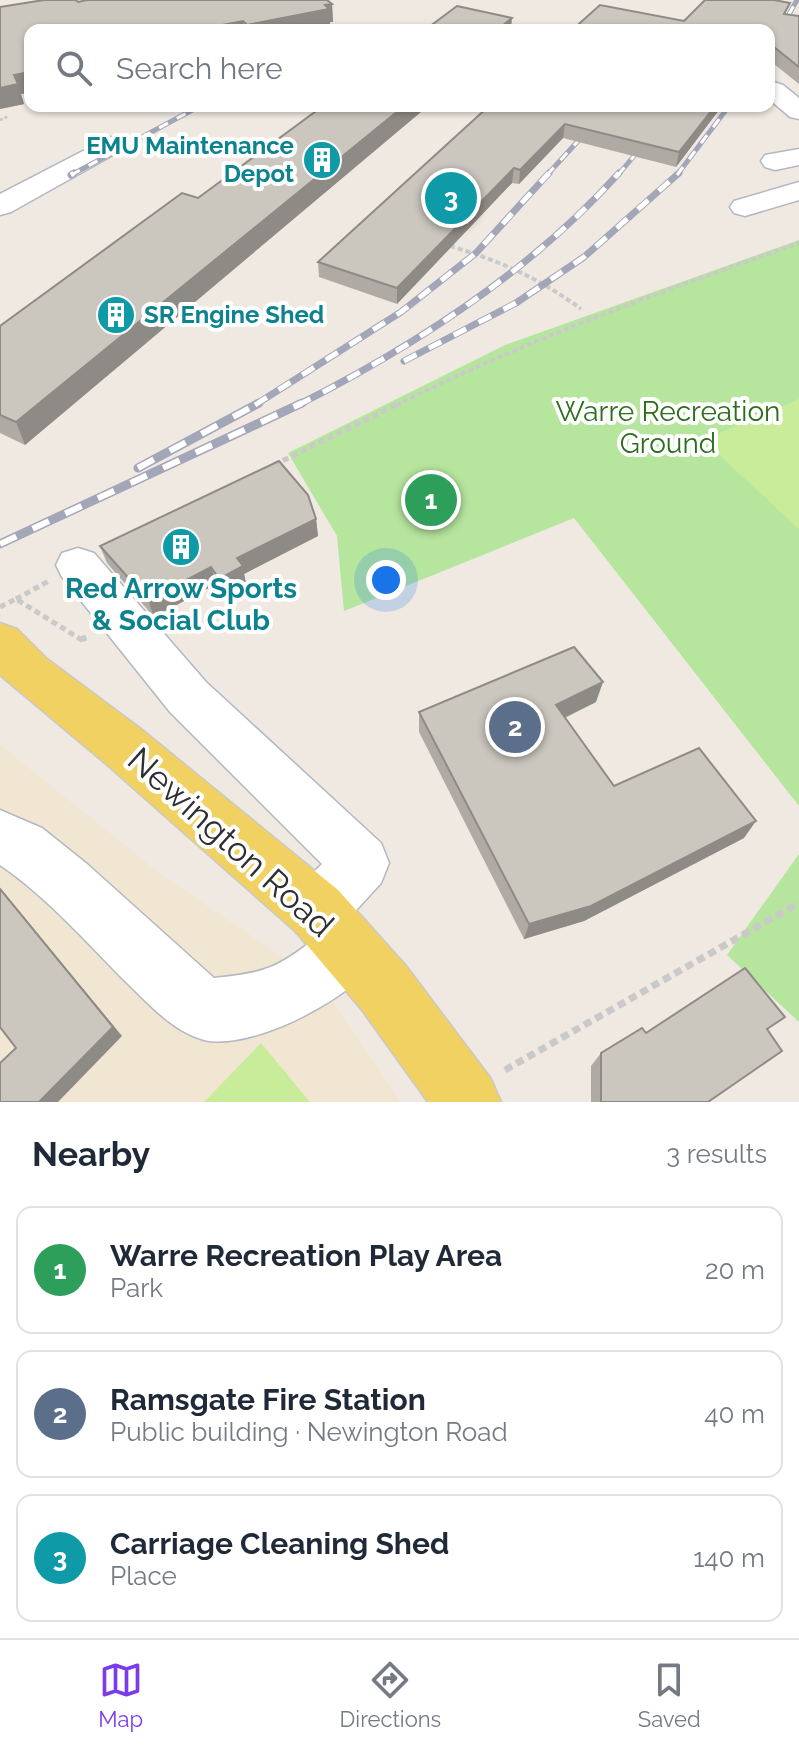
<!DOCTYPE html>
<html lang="en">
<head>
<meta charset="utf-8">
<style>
  :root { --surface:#fff; --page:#f6f6f7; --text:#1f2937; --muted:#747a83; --line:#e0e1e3; --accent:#7c3aed }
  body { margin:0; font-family:Raleway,sans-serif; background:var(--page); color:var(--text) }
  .you { position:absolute; left:386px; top:580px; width:28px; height:28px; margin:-20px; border:6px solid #fff; border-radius:50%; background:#1a73e8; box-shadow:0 0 0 12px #1a73e833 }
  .badge { display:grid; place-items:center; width:52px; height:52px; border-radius:50%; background:var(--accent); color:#fff; font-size:26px; font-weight:700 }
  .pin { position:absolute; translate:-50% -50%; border:4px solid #fff; box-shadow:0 2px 8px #0006 }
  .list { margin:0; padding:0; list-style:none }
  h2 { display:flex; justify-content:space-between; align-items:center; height:104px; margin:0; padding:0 32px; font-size:34px }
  h2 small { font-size:26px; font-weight:400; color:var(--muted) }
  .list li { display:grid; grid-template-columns:52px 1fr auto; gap:24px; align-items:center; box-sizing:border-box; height:128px; margin:0 16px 16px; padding:0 16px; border:2px solid var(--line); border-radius:16px }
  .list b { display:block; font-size:30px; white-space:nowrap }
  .list p { margin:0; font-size:26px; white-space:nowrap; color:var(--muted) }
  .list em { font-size:26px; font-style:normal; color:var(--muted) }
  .icon { flex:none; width:44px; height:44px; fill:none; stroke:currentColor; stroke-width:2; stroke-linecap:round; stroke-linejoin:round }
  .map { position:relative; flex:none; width:799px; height:1102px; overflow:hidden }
  .search { position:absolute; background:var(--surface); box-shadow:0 2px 6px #0004; left:24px; right:24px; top:24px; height:88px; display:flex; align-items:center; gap:20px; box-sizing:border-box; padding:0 28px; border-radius:16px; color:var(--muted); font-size:30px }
  .sheet { height:536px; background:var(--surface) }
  nav { display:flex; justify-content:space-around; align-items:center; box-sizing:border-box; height:112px; border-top:2px solid var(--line); background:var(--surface); font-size:22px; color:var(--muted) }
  nav a { display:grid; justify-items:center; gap:4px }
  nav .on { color:var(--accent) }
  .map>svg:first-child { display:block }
</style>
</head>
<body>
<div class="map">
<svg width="799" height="1102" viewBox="0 0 799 1102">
  <rect width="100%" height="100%" fill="#efe9e1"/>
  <!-- education -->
  <path fill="#f0e6d1" d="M0 745 163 876 318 981 401 1102H0Z"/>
  <!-- green -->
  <g fill="#b6e59e">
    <path d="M799 240V806L574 518 344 611 337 536 288 453 505 345Z"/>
    <path d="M799 854V1022L727 955Z"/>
  </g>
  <!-- pitch -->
  <g fill="#c9ec9a">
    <path d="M799 399V529L703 440Z"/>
    <path d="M261 1043 310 1102H204Z"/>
  </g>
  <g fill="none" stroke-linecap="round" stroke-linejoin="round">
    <defs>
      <g id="minor">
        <path d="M774 82 783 85 799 98V119L790 117 769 99V84Z"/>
        <path d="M110 137 120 139 124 145 120 151 11 212 0 215V194Z"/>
        <path d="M799 149V165L775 170 765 167 761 161 765 155Z"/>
        <path d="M799 182V200L745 216 734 213 730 207 734 201Z"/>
        <path d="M78 548 94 553 206 682 381 843 389 863 381 883 349 918 370 927 379 948C365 982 336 999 304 1016 280 1029 232 1047 204 1040 172 1031 149 1004 126 982 86 942 47 897 0 865V810L42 828 87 864 214 978C261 973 276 970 314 939L296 932 288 911 296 890 322 864 170 712 62 577 56 565 62 553Z"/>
      </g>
      <path id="major" d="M0 623 17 629 47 659 141 729 338 890 406 966 491 1079 501 1102H428L362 1010 296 932 105 763 0 675Z"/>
    </defs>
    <!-- minor casing -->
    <use href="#minor" stroke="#b4b7c1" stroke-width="3"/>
    <!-- major casing -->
    <use href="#major" stroke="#c9c9c9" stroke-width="3"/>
    <!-- path-far3 -->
    <path stroke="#c9c9c9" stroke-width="3" stroke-dasharray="3 2" stroke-linecap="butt" d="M0 120 9 116"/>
    <!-- path-far2 -->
    <g stroke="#c9c9c9" stroke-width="4" stroke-dasharray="5 3" stroke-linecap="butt">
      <path d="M450 246C498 260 541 279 581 309"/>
      <path d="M396 405C527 340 662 291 799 243"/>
    </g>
    <!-- path-far1 -->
    <g stroke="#c9c9c9" stroke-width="5" stroke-dasharray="6 4" stroke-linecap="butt">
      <path d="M274 465 400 403"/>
      <path d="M16 599 49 581"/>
      <path d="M0 607 16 599 85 642 82 632"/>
    </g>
    <!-- path -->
    <path stroke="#c9c9c9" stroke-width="7" stroke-dasharray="8 5" stroke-linecap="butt" d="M505 1070 799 903"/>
    <!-- minor -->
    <use href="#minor" fill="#fff" fill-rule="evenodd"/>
    <!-- major -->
    <use href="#major" fill="#f2d163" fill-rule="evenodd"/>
    <defs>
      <g id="rail-far2">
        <path d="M769 50 797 0"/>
        <path d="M71 175 200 106"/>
        <path d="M547 175 610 106"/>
        <path d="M618 175 676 106"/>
        <path d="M677 175 729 106"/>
      </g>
      <g id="rail-far1">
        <path d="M71 175 74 173"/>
        <path d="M404 361 516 303 584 257 679 173"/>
        <path d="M255 405 401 312 476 253 549 173"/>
        <path d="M298 405C415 346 531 271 619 173"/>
      </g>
      <g id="rail">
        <path d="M138 468 259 403"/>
        <path d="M0 544 302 403"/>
      </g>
    </defs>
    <!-- rail-far2 casing -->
    <use href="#rail-far2" stroke="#a3a6b8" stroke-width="5"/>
    <!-- rail-far1 casing -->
    <use href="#rail-far1" stroke="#a3a6b8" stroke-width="7"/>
    <!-- rail casing -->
    <use href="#rail" stroke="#a3a6b8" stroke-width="9"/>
    <!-- rail-far2 -->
    <use href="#rail-far2" stroke="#fff" stroke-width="3" stroke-dasharray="10" stroke-linecap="butt"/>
    <!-- rail-far1 -->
    <use href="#rail-far1" stroke="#fff" stroke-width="5" stroke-dasharray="14" stroke-linecap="butt"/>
    <!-- rail -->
    <use href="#rail" stroke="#fff" stroke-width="6" stroke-dasharray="18" stroke-linecap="butt"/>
  </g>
  <!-- wall -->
  <g fill="#afaba4">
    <path d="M44 0H76L78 2 87 0H327L332 4 333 22H330V27L316 30H30V93L21 94 24 104 0 109V7Z"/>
    <path d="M787 14 799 16V84L769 60V30L684 21Z"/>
    <path d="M323 106H428L25 445 0 433V326L198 198Z"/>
    <path d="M489 106H722L676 167 563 138 519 184 512 183 397 304 319 277 318 262Z"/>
    <path d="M316 519 318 536 244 574 246 583 223 596 216 584 154 617 107 563 100 546Z"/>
    <path d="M596 702 565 718 614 786 744 838 584 921 524 939 419 732V712Z"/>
    <path d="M768 1030 709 1102H591V1066L601 1053 646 1033Z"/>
  </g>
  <!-- shaded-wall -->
  <g fill="#8e8b86">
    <path d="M332 4 333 22H330V27L316 30H247V25Z"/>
    <path d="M512 18 511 30H497Z"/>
    <path d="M243 21 244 30H196Z"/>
    <path d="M30 72V93L21 94 24 104 0 109V88L14 75Z"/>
    <path d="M404 106H428L25 445 16 422Z"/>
    <path d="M715 106H722L676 167 679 152Z"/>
    <path d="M565 124 563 138 519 184 520 170Z"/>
    <path d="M514 168 512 183 397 304V288Z"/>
    <path d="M316 519 318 536 244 574 246 583 223 596 219 579 237 558Z"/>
    <path d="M211 567 216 584 154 617 148 600Z"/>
    <path d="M603 682 596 702 551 724 556 705Z"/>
    <path d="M756 821 744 838 584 921 524 939 529 924Z"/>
    <path d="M0 888 122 1036 58 1102H39Z"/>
  </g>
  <!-- building -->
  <g fill="#cbc7bf" stroke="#8e8b86" stroke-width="2">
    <path d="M44 0H76L78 2 87 0H327L332 4 325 5 329 9 247 25 243 21 196 30H30V72L14 75 18 84 0 88V7Z"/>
    <path d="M705 0H774L790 3 784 14 799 16V67L769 43V30H572L600 5 684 21Z"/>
    <path d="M457 6 512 18 497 30H425Z"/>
    <path d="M323 106H404L16 422 0 415V326L182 193 198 198Z"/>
    <path d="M489 106H715L679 152 565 124 520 170 514 168 397 288 318 262Z"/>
    <path d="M279 461 308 495 316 519 237 558 243 566 219 579 211 567 148 600 100 546Z"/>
    <path d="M574 647 603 682 556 705 614 786 699 748 756 821 591 906 529 924 419 712Z"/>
    <path d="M0 889 113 1027 39 1102H0V1063L16 1048 0 1027Z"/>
    <path d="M745 968 785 1017 767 1029 782 1051 708 1102H601V1053L642 1028 646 1033Z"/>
  </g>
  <!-- icons -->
  <defs>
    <symbol id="building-disc" viewBox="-11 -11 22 22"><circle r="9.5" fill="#0f9aa8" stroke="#fff"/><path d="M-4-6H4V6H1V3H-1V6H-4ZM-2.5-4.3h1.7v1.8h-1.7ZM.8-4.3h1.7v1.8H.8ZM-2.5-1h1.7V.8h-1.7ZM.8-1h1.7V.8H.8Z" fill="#fff"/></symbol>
  </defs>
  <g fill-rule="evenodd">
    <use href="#building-disc" x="300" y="138" width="44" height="44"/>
    <use href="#building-disc" x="94" y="293" width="44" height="44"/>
    <use href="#building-disc" x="159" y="525" width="44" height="44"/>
  </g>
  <g text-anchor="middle" stroke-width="8" stroke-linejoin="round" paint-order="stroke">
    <!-- far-culture labels -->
    <g font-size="24" font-weight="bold" fill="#0d838f" stroke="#fff" text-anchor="end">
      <text x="294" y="154">EMU Maintenance<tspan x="294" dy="28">Depot</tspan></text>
      <text x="144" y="323" text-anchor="start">SR Engine Shed</text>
    </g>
    <!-- park labels -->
    <g font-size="28" fill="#2c6e1b" stroke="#fff">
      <text x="668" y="421">Warre Recreation<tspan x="668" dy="32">Ground</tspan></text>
    </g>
    <!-- culture labels -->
    <g font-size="28" font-weight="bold" fill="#0d838f" stroke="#fff">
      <text x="181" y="598">Red Arrow Sports<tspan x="181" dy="32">&amp; Social Club</tspan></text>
    </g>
    <!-- near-street labels -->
    <g font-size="34" fill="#2e2e2e" stroke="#fff">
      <text transform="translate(231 842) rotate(42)" y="12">Newington Road</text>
    </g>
  </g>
</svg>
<div class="you"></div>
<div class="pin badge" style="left:431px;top:500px;background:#2e9e5b">1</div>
<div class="pin badge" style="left:515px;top:727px;background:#5c6f8a">2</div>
<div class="pin badge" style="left:451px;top:198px;background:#0f9aa8">3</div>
<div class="search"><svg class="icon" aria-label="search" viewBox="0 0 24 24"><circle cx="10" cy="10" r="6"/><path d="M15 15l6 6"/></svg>Search here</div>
</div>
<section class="sheet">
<h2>Nearby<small>3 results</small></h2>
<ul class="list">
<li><span class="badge" style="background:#2e9e5b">1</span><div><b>Warre Recreation Play Area</b><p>Park</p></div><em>20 m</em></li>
<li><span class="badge" style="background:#5c6f8a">2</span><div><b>Ramsgate Fire Station</b><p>Public building · Newington Road</p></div><em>40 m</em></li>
<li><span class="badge" style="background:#0f9aa8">3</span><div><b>Carriage Cleaning Shed</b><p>Place</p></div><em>140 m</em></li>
</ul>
</section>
<nav>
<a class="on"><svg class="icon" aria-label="map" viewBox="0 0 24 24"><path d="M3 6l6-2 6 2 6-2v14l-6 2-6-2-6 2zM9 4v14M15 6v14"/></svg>Map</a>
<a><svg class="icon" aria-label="directions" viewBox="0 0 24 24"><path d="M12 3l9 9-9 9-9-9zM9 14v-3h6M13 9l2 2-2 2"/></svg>Directions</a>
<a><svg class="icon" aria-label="saved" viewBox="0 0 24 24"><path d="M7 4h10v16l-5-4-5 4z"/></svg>Saved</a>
</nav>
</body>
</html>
